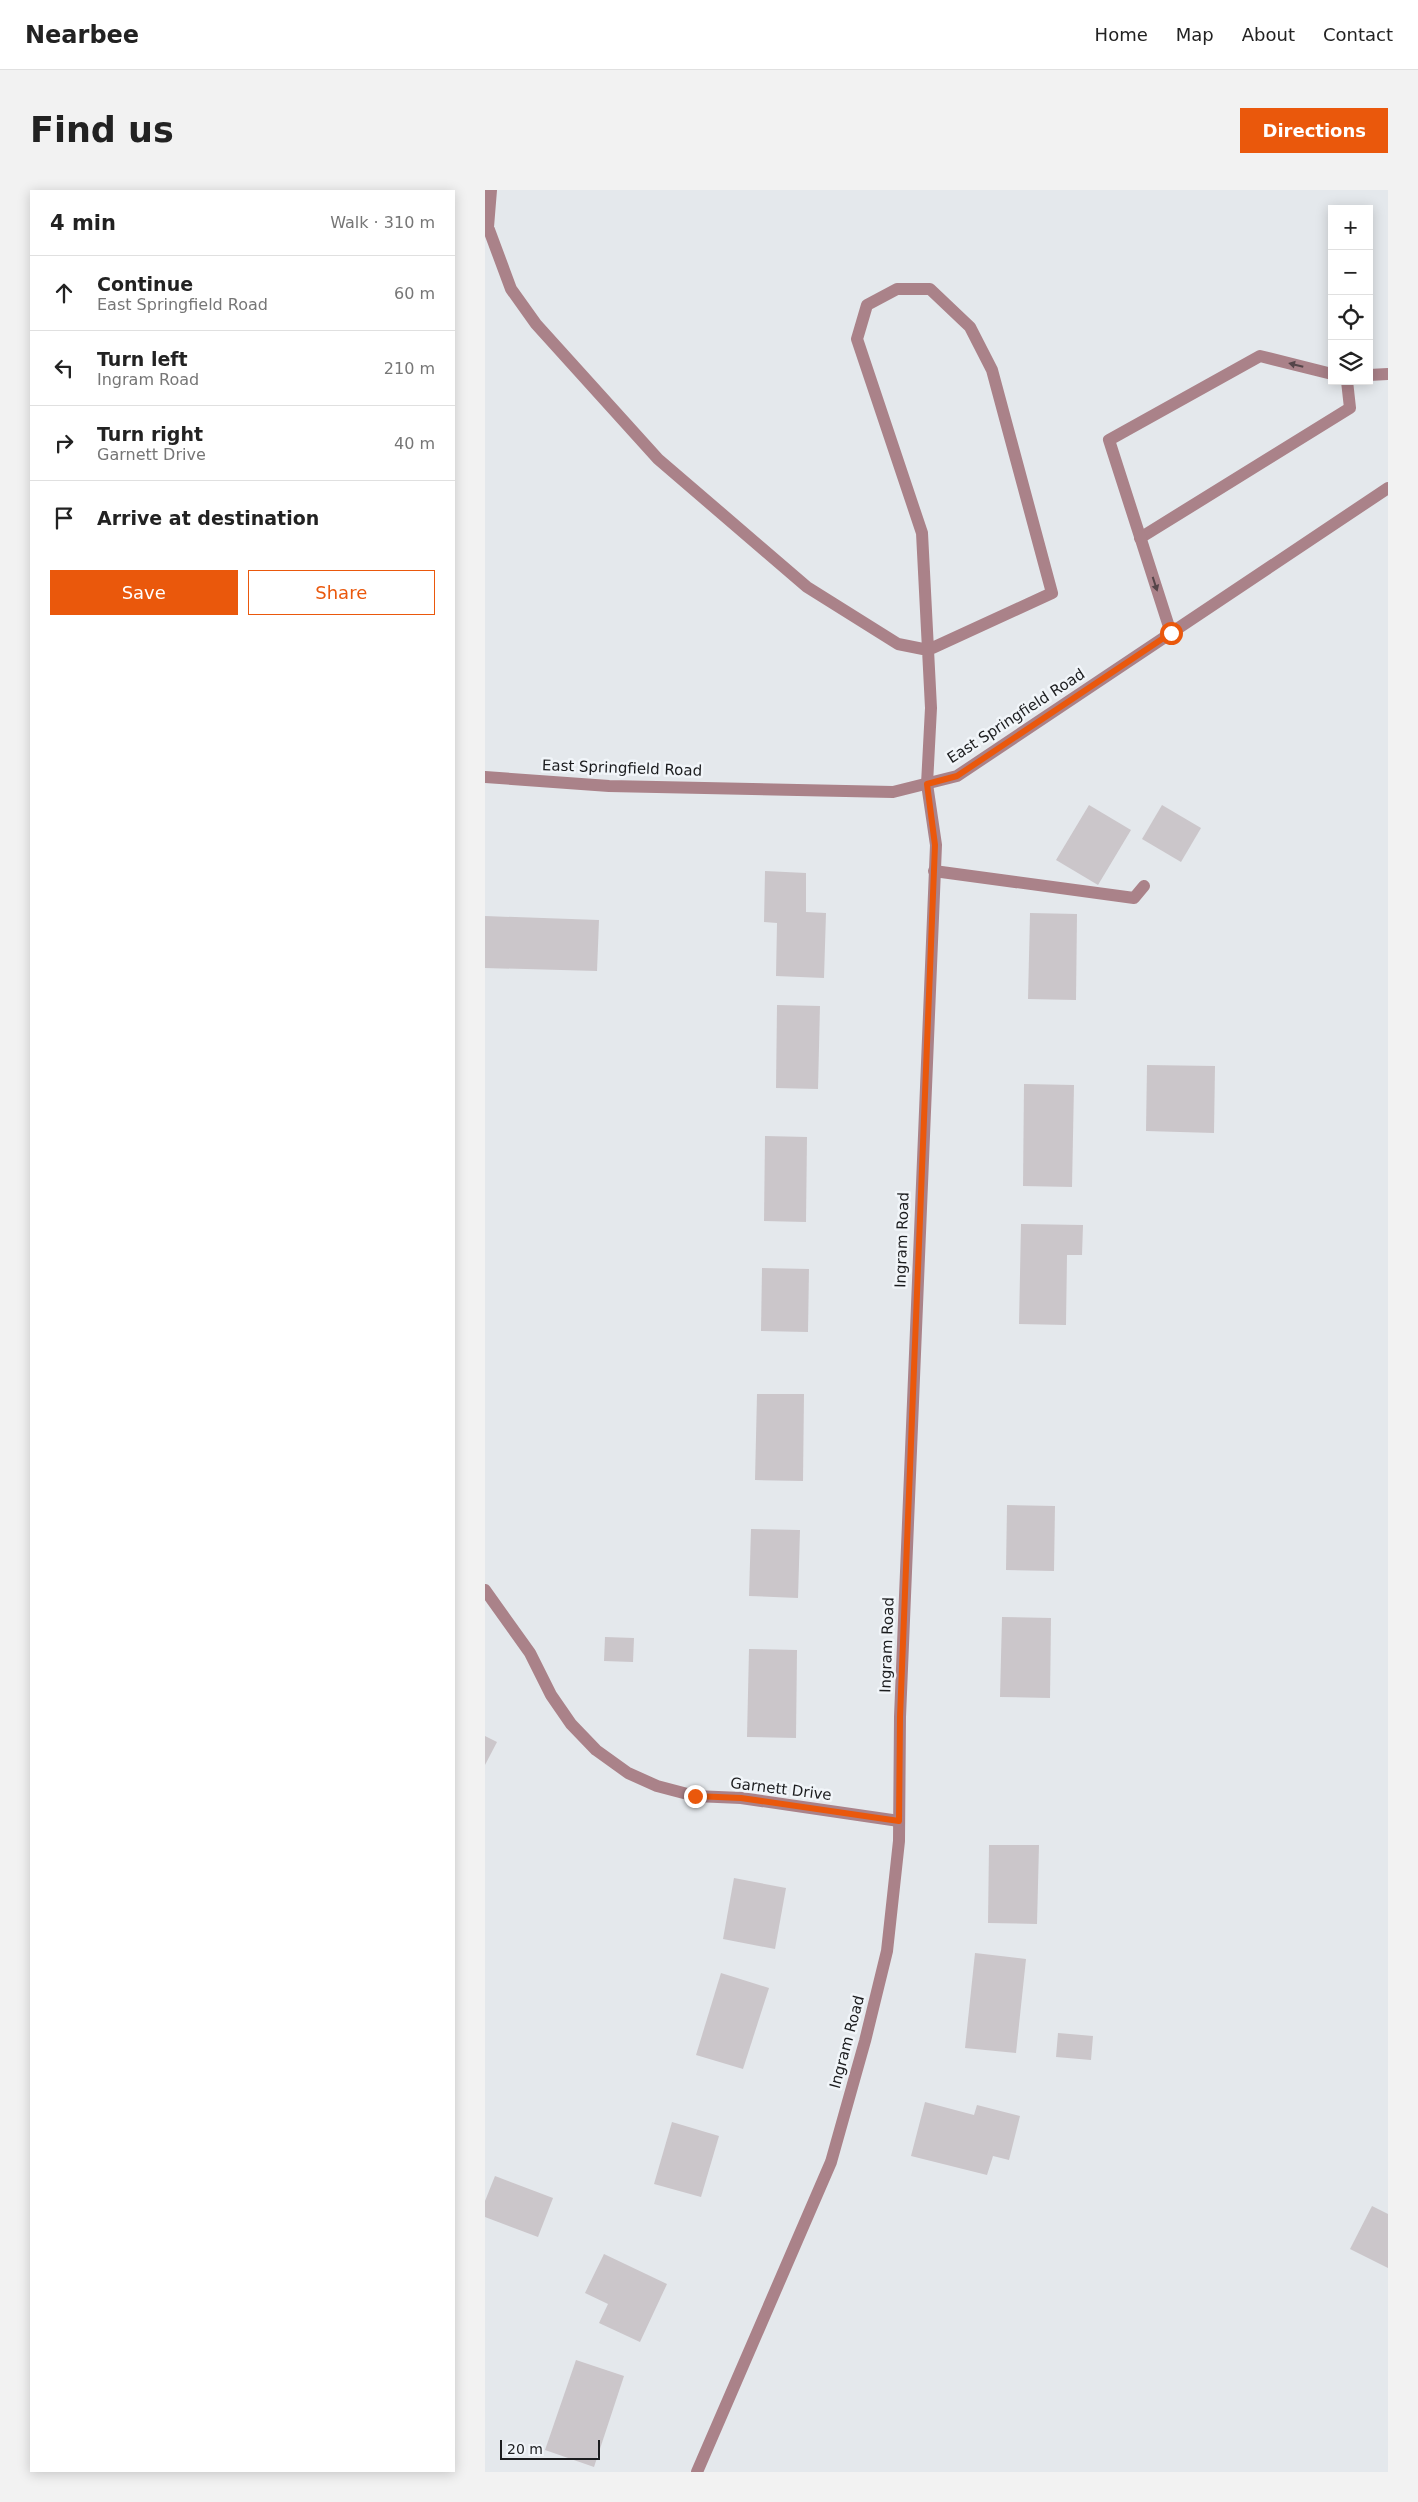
<!DOCTYPE html>
<html lang="en">
<head>
<meta charset="utf-8">
<style>
  :root { --surface:#fff; --page:#f2f2f2; --text:#222; --muted:#767676; --line:#e0e0e0; --accent:#ea580c }
  body { margin:0; font-family:"DejaVu Sans",sans-serif; background:var(--page); color:var(--text) }
  .controls { position:absolute; right:15px; top:15px; display:grid; overflow:hidden; border-radius:0px; box-shadow:0 2px 12px #0003 }
  .controls button { width:45px; height:45px; display:grid; place-items:center; padding:0; border:0; border-bottom:1px solid var(--line); background:var(--surface); color:var(--text); font:25px sans-serif }
  .scale { position:absolute; left:15px; bottom:12px; width:100px; box-sizing:border-box; padding-left:5px; border:2px solid #1c1d1f; border-top:0; font-size:14px; line-height:18px; white-space:nowrap; color:#1c1d1f; -webkit-text-stroke:4px #f1f5f9; paint-order:stroke }
  .stop { position:absolute; width:15px; height:15px; margin:-11px; border:4px solid #ea580c; border-radius:50%; background:#fff }
  .stop.end { background:#ea580c; border-color:#fff; box-shadow:0 1px 5px #0008 }
  .list { margin:0; padding:0; list-style:none }
  h2 { display:flex; justify-content:space-between; align-items:center; height:65px; margin:0; padding:0 20px; font-size:21px }
  h2 small { font-size:16px; font-weight:400; color:var(--muted) }
  .list li { display:grid; grid-template-columns:32px 1fr auto; gap:15px; align-items:center; box-sizing:border-box; height:75px; padding:0 20px; border-top:1px solid var(--line) }
  .list b { display:block; font-size:19px; white-space:nowrap }
  .list p { margin:0; font-size:16px; white-space:nowrap; color:var(--muted) }
  .list em { font-size:16px; font-style:normal; color:var(--muted) }
  .actions { display:flex; gap:10px; padding:15px 20px }
  .actions a { flex:1; padding:11px 0; border:1px solid var(--accent); border-radius:0px; text-align:center; font-size:18px; color:var(--accent) }
  .actions .main { background:var(--accent); color:#fff }
  .icon { flex:none; width:28px; height:28px; fill:none; stroke:currentColor; stroke-width:2; stroke-linecap:round; stroke-linejoin:round }
  .map { position:relative; flex:none; width:903px; height:2282px; overflow:hidden; border-radius:0px }
  header { display:flex; align-items:center; gap:30px; box-sizing:border-box; height:70px; padding:0 25px; background:var(--surface); border-bottom:1px solid var(--line) }
  header strong { font-size:24px }
  nav { display:flex; gap:28px; margin-inline-start:auto; font-size:18px }
  .intro { display:flex; align-items:center; justify-content:space-between; box-sizing:border-box; height:120px; padding:0 30px }
  h1 { margin:0; font-size:35px }
  .button { padding:12px 22px; border-radius:0px; background:var(--accent); color:#fff; font-size:18px; font-weight:700 }
  main { display:flex; gap:30px; padding:0 30px }
  aside { flex:1; background:var(--surface); border-radius:0px; box-shadow:0 2px 12px #0003 }
  .map>svg:first-child { display:block }
</style>
</head>
<body>
<header>
<strong>Nearbee</strong>
<nav><a>Home</a><a>Map</a><a>About</a><a>Contact</a></nav>
</header>
<div class="intro"><h1>Find us</h1><a class="button">Directions</a></div>
<main>
<aside>
<h2>4 min<small>Walk · 310 m</small></h2>
<ul class="list">
<li><svg class="icon" aria-label="ahead" viewBox="0 0 24 24"><path d="M12 20V5M6 11l6-6 6 6"/></svg><div><b>Continue</b><p>East Springfield Road</p></div><em>60 m</em></li>
<li><svg class="icon" aria-label="left" viewBox="0 0 24 24"><path d="M17 20v-9H6M10 6l-5 5 5 5"/></svg><div><b>Turn left</b><p>Ingram Road</p></div><em>210 m</em></li>
<li><svg class="icon" aria-label="right" viewBox="0 0 24 24"><path d="M7 20v-9h11M14 6l5 5-5 5"/></svg><div><b>Turn right</b><p>Garnett Drive</p></div><em>40 m</em></li>
<li><svg class="icon" aria-label="arrive" viewBox="0 0 24 24"><path d="M6 21V4h12l-3 4 3 4H6"/></svg><div><b>Arrive at destination</b></div></li>
</ul>
<div class="actions"><a class="main">Save</a><a>Share</a></div>
</aside>
<div class="map">
<svg width="903" height="2282" viewBox="0 0 903 2282">
  <rect width="100%" height="100%" fill="#e4e8ec"/>
  <!-- building -->
  <g fill="#cbc6ca">
    <path d="M604 615 646 640 613 695 571 670Z"/>
    <path d="M677 615 716 638 696 672 657 649Z"/>
    <path d="M280 681 321 683V722L341 723 339 788 291 786 292 733 279 732Z"/>
    <path d="M545 723 592 724 591 810 543 809Z"/>
    <path d="M0 726 114 730 112 781 0 778Z"/>
    <path d="M292 815 335 816 333 899 291 898Z"/>
    <path d="M662 875 730 876 729 943 661 941Z"/>
    <path d="M539 894 589 895 587 997 538 996Z"/>
    <path d="M280 946 322 947 321 1032 279 1031Z"/>
    <path d="M536 1034 598 1035 597 1065H582L581 1135 534 1134Z"/>
    <path d="M277 1078 324 1079 323 1142 276 1141Z"/>
    <path d="M272 1204H319L318 1291 270 1290Z"/>
    <path d="M522 1315 570 1316 569 1381 521 1380Z"/>
    <path d="M266 1339 315 1340 313 1408 264 1406Z"/>
    <path d="M517 1427 566 1428 565 1508 515 1507Z"/>
    <path d="M120 1447 149 1448 148 1472 119 1471Z"/>
    <path d="M264 1459 312 1460 311 1548 262 1547Z"/>
    <path d="M0 1546 12 1552 0 1575Z"/>
    <path d="M504 1655H554L552 1734 503 1733Z"/>
    <path d="M249 1688 301 1698 290 1759 238 1749Z"/>
    <path d="M490 1763 541 1769 531 1863 480 1858Z"/>
    <path d="M236 1783 284 1798 258 1879 211 1865Z"/>
    <path d="M573 1843 608 1846 606 1870 571 1867Z"/>
    <path d="M440 1912 489 1925 492 1915 535 1926 524 1970 508 1966 502 1985 426 1966Z"/>
    <path d="M187 1932 234 1946 216 2007 169 1994Z"/>
    <path d="M10 1986 68 2008 53 2047 0 2027V2011Z"/>
    <path d="M887 2016 903 2024V2078L865 2059Z"/>
    <path d="M119 2064 182 2094 155 2152 114 2133 123 2114 100 2103Z"/>
    <path d="M91 2170 139 2186 109 2277 60 2260Z"/>
  </g>
  <g fill="none" stroke-linecap="round" stroke-linejoin="round">
    <!-- minor -->
    <g stroke="#aa8289" stroke-width="12">
      <path d="M6 0 3 37 26 99 51 134 173 269 322 397 413 454 443 460 567 403 507 180 485 137 445 99H412L382 115 372 149 437 343 446 518 442 594 451 655 415 1527 414 1651 402 1761 380 1851 346 1972 212 2282"/>
      <path d="M884 185 903 184"/>
      <path d="M655 348 865 218 862 191"/>
      <path d="M686 443 624 250 775 166 847 184"/>
      <path d="M0 587 124 596 408 602 472 586 903 298"/>
      <path d="M449 681 649 708 659 696"/>
      <path d="M0 1400 45 1463 66 1505 86 1534 111 1560 143 1583 172 1596 210 1606 256 1608 414 1631"/>
    </g>
  </g>
  <!-- one-way arrows -->
  <defs><path id="oneway-solid" d="M-6-.8H1V-3.2L6.5 0L1 3.2V.8H-6Z" transform="scale(1.25)"/></defs>
  <g fill="#554549">
    <use href="#oneway-solid" transform="translate(811 175) rotate(-166)"/>
    <use href="#oneway-solid" transform="translate(670 394) rotate(72)"/>
  </g>
  <g fill="none" stroke-linecap="round" stroke-linejoin="round">
    <!-- route -->
    <path stroke="#ea580c" stroke-width="6" d="M210 1606 256 1608 414 1631 415 1527 450 655 442 594 472 586 686 443"/>
  </g>
  <g text-anchor="middle" stroke-width="5" stroke-linejoin="round" paint-order="stroke">
    <!-- street labels -->
    <g font-size="15" fill="#1c1d1f" stroke="#f1f5f9">
      <text transform="translate(531 526) rotate(-33)" y="5">East Springfield Road</text>
      <text transform="translate(137 578) rotate(2)" y="5">East Springfield Road</text>
      <text transform="translate(417 1050) rotate(-88)" y="5">Ingram Road</text>
      <text transform="translate(402 1455) rotate(-88)" y="5">Ingram Road</text>
      <text transform="translate(296 1599) rotate(7)" y="5">Garnett Drive</text>
      <text transform="translate(362 1852) rotate(-75)" y="5">Ingram Road</text>
    </g>
  </g>
</svg>
<div class="controls">
<button>+</button>
<button>−</button>
<button><svg class="icon" aria-label="locate" viewBox="0 0 24 24"><circle cx="12" cy="12" r="6"/><path d="M12 2v4M12 18v4M2 12h4M18 12h4"/></svg></button>
<button><svg class="icon" aria-label="layers" viewBox="0 0 24 24"><path d="M12 4l9 5-9 5-9-5zM3 14l9 5 9-5"/></svg></button>
</div>
<div class="scale">20 m</div>
<div class="stop" style="left:686px;top:443px"></div>
<div class="stop end" style="left:210px;top:1606px"></div>
</div>
</main>
</body>
</html>
